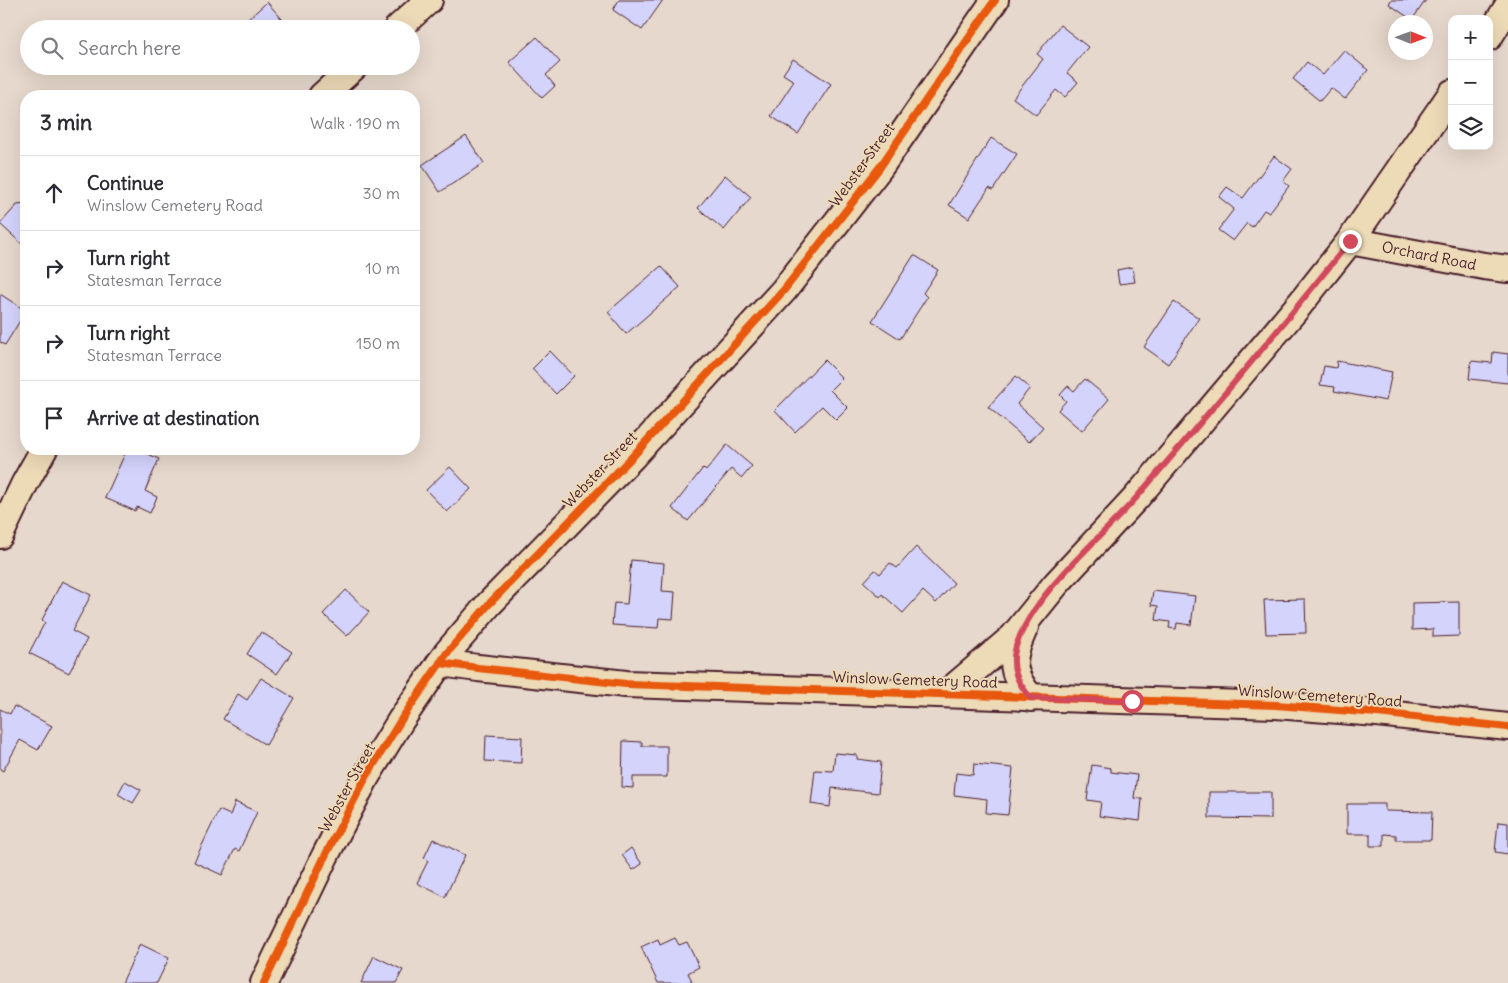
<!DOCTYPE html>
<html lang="en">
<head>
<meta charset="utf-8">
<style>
  :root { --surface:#fff; --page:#f7f7f7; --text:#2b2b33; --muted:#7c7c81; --line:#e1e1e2 }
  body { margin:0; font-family:Delius,sans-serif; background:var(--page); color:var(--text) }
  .controls { position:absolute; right:15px; top:15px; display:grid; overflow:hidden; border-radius:10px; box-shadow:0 5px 20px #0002 }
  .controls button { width:45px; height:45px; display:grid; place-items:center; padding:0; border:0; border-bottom:1px solid var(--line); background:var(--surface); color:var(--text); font:25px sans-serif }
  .compass { position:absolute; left:1388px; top:15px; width:45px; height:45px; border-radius:50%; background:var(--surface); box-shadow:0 5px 20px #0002; rotate:91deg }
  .stop { position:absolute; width:15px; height:15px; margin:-11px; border:4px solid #d1495b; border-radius:50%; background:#fff }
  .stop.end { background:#d1495b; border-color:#fff; box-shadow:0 1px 5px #0008 }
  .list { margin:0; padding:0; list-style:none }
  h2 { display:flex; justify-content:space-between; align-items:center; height:65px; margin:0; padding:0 20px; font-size:21px }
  h2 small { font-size:16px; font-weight:400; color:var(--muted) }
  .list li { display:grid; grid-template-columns:32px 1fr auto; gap:15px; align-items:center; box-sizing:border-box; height:75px; padding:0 20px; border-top:1px solid var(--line) }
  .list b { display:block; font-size:19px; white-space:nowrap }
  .list p { margin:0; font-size:16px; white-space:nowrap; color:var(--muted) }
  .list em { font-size:16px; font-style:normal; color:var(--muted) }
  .icon { flex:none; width:28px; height:28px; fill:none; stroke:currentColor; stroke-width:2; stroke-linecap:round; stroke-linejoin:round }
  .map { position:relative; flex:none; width:1508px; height:983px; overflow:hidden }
  .search { position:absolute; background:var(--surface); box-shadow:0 5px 20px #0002; left:20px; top:20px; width:400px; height:55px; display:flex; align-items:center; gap:12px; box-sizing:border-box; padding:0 18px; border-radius:28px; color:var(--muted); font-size:19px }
  .panel { position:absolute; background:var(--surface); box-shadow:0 5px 20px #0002; left:20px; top:90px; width:400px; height:365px; border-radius:20px }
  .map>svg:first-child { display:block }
</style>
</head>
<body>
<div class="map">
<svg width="1508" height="983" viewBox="0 0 1508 983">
  <rect width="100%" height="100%" fill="#e6d8cc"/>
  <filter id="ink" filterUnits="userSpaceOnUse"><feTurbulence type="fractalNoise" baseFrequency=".02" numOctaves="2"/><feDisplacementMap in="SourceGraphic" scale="10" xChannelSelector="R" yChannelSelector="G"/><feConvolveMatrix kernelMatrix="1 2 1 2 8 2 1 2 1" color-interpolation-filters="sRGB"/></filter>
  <g filter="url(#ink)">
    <!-- building -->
    <g fill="#d4d3fc" stroke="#4a1f2b">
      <path d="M619 0H663L642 30 613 10Z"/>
      <path d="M1391 0H1426L1412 20 1389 4Z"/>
      <path d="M267 2 288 26 286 29H237Z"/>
      <path d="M1060 25 1088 47 1067 73 1078 82 1065 97 1056 90 1036 115 1013 98 1043 59 1037 54Z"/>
      <path d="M537 37 560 62 546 75 555 86 542 98 509 62Z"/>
      <path d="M1344 50 1368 70 1345 99 1331 88 1320 101 1293 79 1307 62 1323 75Z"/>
      <path d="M793 59 831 84 798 134 771 116 794 81 783 74Z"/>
      <path d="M181 88 187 96H170Z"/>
      <path d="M466 136 484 163 440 192 422 165Z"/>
      <path d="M991 138 1017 154 993 190 989 188 969 218 949 205Z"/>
      <path d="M1274 156 1292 169 1283 181 1289 186 1269 213 1264 210 1252 227 1247 223 1233 241 1218 230 1234 209 1219 197 1227 187 1243 198Z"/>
      <path d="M725 175 751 197 724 230 698 208Z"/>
      <path d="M26 204V241L23 245 0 224 17 205Z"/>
      <path d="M914 255 938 270 923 293 927 297 900 339 872 321Z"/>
      <path d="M661 266 680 287 626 334 608 312Z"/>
      <path d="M1132 267 1135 282 1119 284 1117 270Z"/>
      <path d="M0 294 26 311 5 345 0 342Z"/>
      <path d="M1174 302 1199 318 1168 364 1144 347Z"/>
      <path d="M550 351 574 376 556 394 532 369Z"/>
      <path d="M1493 352 1508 354V383L1469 379 1471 361 1492 363Z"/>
      <path d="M824 360 842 378 830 390 848 408 836 420 822 406 795 432 775 410Z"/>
      <path d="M1337 361 1392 372 1386 401 1334 391 1335 387 1320 385 1324 366 1336 368Z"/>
      <path d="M1016 376 1030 388 1017 404 1043 427 1029 442 988 407Z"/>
      <path d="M1085 379 1109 399 1082 431 1058 410 1066 401 1060 395 1068 386 1074 391Z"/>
      <path d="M727 445 752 466 742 478 731 469 688 521 672 508 703 468 706 471Z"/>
      <path d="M127 449H137L159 459 145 491 157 497 150 513 137 507 135 511 105 498Z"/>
      <path d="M450 467 471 489 447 512 426 490Z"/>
      <path d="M916 547 954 583 936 603 923 591 903 613 882 594 880 597 864 582 875 570 880 574 890 563 897 568Z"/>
      <path d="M631 560 664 563 662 591 675 592 673 619 659 618 658 628 612 625 614 603 627 604Z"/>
      <path d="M62 581 91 595 72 631 87 639 69 673 29 653 45 622 42 620Z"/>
      <path d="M346 590 369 612 347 636 323 614Z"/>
      <path d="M1153 591 1195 596 1191 625 1177 623 1176 629 1169 628 1170 622 1156 620 1158 606 1151 605Z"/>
      <path d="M1305 599 1306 633 1266 634 1264 600Z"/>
      <path d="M1459 602V636L1433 637V629L1412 630V603Z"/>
      <path d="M261 632 292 652 277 674 247 654Z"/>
      <path d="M261 678 294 698 266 745 223 719 238 694 247 700Z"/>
      <path d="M14 706 52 726 38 750 20 740 3 771 0 769V709L10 714Z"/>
      <path d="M486 735 522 737 521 763 485 761Z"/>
      <path d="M623 741 642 742V746H667V777H633V788L622 787Z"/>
      <path d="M835 753 857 755V759L881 762 878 793 832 788 830 807 811 804 815 770 833 771Z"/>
      <path d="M974 764 1013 768 1008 815 986 813 987 799 954 795 956 773 973 775Z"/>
      <path d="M1092 765 1111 768V772L1137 775 1134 798 1142 799 1140 821 1099 816 1101 802 1087 800Z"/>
      <path d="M125 781 141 790 133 803 118 794Z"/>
      <path d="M1209 792H1271V819L1209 818Z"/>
      <path d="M235 802 257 812 239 851 235 849 222 875 194 862 219 810 230 815Z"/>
      <path d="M1347 804H1385V811L1432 812 1431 840H1396V835L1384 834V846H1370V834H1347Z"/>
      <path d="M1498 822 1508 823V854L1495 852Z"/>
      <path d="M433 839 465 855 445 897 417 883 428 861 424 858Z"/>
      <path d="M631 848 642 864 633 870 622 855Z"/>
      <path d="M675 938 679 945 687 942 699 967 688 973 692 981 687 983H658L641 947 658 939 660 945Z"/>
      <path d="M140 944 169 958 157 983H122Z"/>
      <path d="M374 956 403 970 396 983H361Z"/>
    </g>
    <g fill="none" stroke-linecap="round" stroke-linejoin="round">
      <defs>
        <g id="minor">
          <path d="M397 29 429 0"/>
          <path d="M1489 37 1508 6"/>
          <path d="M322 96 355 66"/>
          <path d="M1350 241 1484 266 1508 269"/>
          <path d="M0 535 25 483 44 449"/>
          <path d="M1025 627C1011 657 1008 671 1031 698"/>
          <path d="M440 663 478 668 626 684 1276 705 1377 713 1508 727"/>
          <path d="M946 694 1013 637 1056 584 1136 498 1300 304 1350 241 1452 93"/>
          <path d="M264 983 325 856 366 777 401 720 447 653 489 604 633 456 784 290 880 167 995 0"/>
        </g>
      </defs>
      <!-- minor casing -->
      <use href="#minor" stroke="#4a1f2b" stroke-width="30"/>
      <!-- minor -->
      <use href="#minor" stroke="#eddab7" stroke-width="26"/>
      <defs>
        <g id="cycleway">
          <path d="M440 663 478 668 626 684 1276 705 1377 713 1508 727"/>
          <path d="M264 983 325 856 366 777 401 720 447 653 489 604 633 456 784 290 880 167 995 0"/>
        </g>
      </defs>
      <!-- cycleway casing -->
      <use href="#cycleway" stroke="#eddab7" stroke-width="11"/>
      <!-- cycleway -->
      <use href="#cycleway" stroke="#e8590c" stroke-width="8"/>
    </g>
  </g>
  <g fill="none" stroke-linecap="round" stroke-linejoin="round" filter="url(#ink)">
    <!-- route -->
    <path stroke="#d1495b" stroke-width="6" d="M1132 701 1031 698C1017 683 1010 667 1016 646 1034 592 1099 540 1137 497 1209 413 1281 328 1350 241"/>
  </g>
  <g text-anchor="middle" stroke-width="4" stroke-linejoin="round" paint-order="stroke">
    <!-- street labels -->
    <g font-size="15" fill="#4a1f2b" stroke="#eddab7">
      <text transform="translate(862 165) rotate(-54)" y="5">Webster Street</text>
      <text transform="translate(1429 256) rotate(11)" y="5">Orchard Road</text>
      <text transform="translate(600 470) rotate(-46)" y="5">Webster Street</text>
      <text transform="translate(915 680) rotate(2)" y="5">Winslow Cemetery Road</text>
      <text transform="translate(1320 696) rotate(4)" y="5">Winslow Cemetery Road</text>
      <text transform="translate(347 788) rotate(-61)" y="5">Webster Street</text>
    </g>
  </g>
</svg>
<div class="controls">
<button>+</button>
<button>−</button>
<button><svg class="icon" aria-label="layers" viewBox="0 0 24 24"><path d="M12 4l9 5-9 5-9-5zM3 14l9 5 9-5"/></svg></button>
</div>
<svg class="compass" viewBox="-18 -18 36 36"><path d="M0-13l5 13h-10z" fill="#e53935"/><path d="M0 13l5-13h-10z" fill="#7c7c81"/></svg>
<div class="stop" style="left:1132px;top:701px"></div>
<div class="stop end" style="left:1350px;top:241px"></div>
<div class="search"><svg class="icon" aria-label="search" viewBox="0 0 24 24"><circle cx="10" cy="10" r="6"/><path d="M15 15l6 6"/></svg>Search here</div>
<section class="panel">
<h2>3 min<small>Walk · 190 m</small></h2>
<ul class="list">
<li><svg class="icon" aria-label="ahead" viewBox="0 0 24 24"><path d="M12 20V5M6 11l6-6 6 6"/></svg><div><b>Continue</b><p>Winslow Cemetery Road</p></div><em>30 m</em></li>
<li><svg class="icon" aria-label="right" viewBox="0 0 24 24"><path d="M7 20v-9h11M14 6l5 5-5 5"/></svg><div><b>Turn right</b><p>Statesman Terrace</p></div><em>10 m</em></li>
<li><svg class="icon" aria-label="right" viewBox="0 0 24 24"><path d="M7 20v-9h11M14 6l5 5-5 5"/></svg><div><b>Turn right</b><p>Statesman Terrace</p></div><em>150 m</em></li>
<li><svg class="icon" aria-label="arrive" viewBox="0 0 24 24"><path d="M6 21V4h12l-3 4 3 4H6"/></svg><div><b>Arrive at destination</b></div></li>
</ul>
</section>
</div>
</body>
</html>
